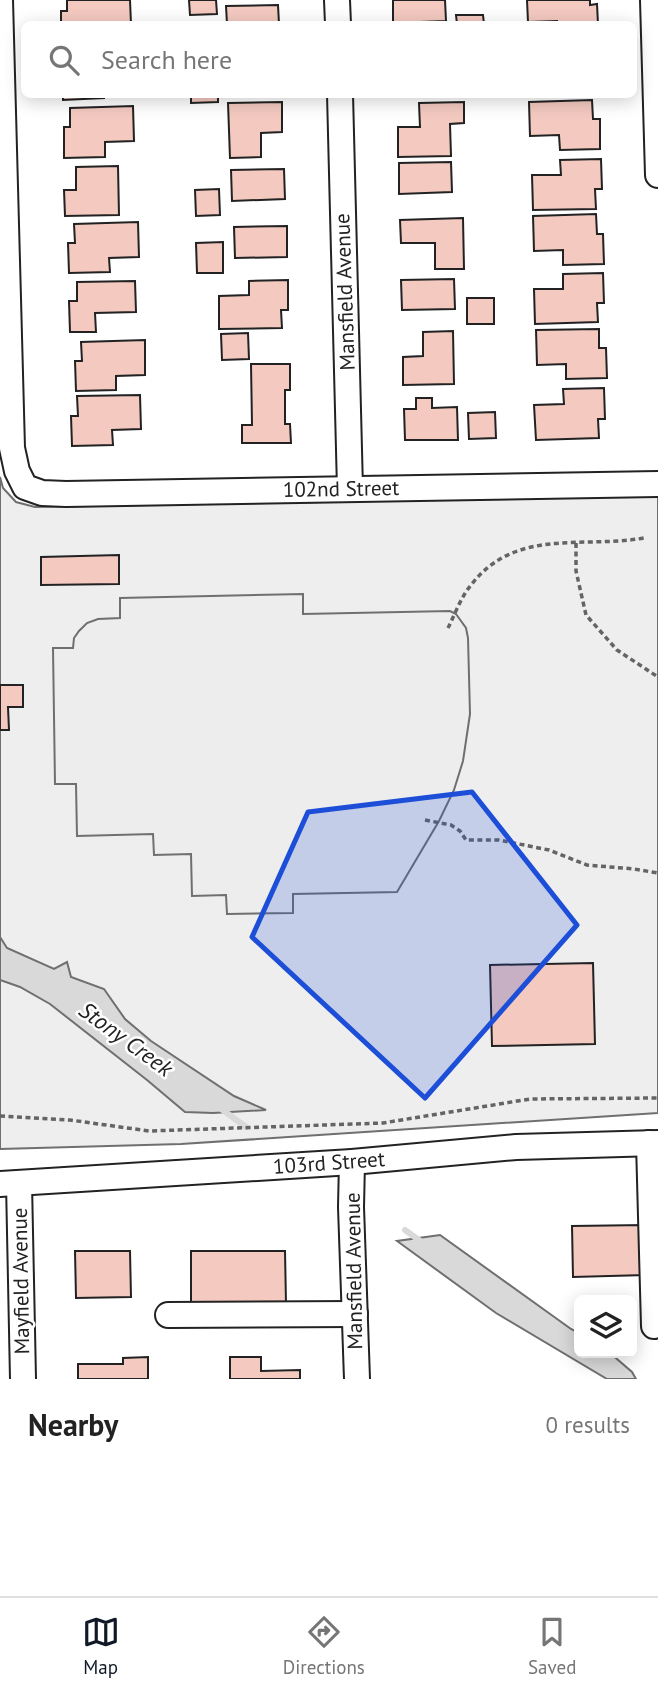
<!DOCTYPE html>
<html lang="en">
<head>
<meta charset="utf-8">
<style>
  :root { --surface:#fff; --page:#f2f2f2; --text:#222; --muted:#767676; --line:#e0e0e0; --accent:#111827 }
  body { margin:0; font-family:"PT Sans",sans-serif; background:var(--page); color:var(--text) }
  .controls { position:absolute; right:21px; bottom:21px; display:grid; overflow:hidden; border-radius:10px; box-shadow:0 4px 18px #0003 }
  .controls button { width:63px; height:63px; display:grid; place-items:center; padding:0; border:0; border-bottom:2px solid var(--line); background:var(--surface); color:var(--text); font:35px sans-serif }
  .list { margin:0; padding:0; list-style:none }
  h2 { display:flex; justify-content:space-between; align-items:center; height:91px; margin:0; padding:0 28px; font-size:30px }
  h2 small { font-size:23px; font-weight:400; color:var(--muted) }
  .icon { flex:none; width:38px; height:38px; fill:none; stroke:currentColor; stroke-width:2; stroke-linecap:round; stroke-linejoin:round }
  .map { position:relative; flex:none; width:658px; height:1379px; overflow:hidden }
  .search { position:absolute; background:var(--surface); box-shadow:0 4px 18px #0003; left:21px; right:21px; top:21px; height:77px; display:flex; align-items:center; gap:18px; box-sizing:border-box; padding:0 24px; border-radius:10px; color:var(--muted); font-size:26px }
  .sheet { height:217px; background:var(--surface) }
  nav { display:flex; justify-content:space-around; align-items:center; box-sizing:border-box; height:98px; border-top:2px solid var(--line); background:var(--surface); font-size:19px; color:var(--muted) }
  nav a { display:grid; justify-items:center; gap:4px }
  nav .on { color:var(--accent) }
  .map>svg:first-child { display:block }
</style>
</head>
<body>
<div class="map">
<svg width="658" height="1379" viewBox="0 0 658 1379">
  <rect width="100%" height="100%" fill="#fff"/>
  <!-- green -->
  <path fill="#eee" stroke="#6f6f6f" stroke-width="2" d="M0 477 3 488 16 502 35 507 658 496V1113L181 1144 0 1149Z"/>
  <!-- parking -->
  <path fill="#ededed" stroke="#6f6f6f" stroke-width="2" d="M303 594V614L450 611 456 614 466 628 468 638 470 714 463 761 454 790 439 821 397 892 293 894V913L227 914 226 895 192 896 191 854 154 855 153 834 77 836 76 784H55L53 648H73L74 638 79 631 87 623 98 619 120 618V598Z"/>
  <!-- water -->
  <g fill="#d9d9d9" stroke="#6f6f6f" stroke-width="2">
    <path d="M0 937 7 948 54 969 67 962 71 977 104 989 125 1019 151 1041 234 1096 266 1110 213 1113 185 1112 147 1080 50 1004 20 987 0 980Z"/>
    <path d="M440 1235 571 1329 579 1333V1353H610L632 1372 636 1379H607L496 1313 397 1241Z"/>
  </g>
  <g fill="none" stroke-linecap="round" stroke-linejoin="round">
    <!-- stream -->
    <g stroke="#d9d9d9" stroke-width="6">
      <path d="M220 1108 246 1127"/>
      <path d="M405 1230 423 1243"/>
    </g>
  </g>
  <!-- building -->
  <g fill="#f3c9c0" stroke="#222" stroke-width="2">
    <path d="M67 0H130L131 24H61V11H67Z"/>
    <path d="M189 0H216L217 14 190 15Z"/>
    <path d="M393 0H445L446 21 393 23Z"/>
    <path d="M527 0H590V5L597 4 598 24H557V21L528 22Z"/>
    <path d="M278 5 279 24H227L226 6Z"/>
    <path d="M456 15H483L484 24H457Z"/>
    <path d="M63 94H104V98L63 100Z"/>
    <path d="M191 94H218V102L191 103Z"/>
    <path d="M592 100 593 119H600V149L560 150 559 135 530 136 529 102Z"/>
    <path d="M282 102V132L261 133V157L230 158 228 103Z"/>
    <path d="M464 102V123L450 124 451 156 398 157V127H420L419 103Z"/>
    <path d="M133 106 134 141 105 142V157L64 158V127H70V108Z"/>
    <path d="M601 159 602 189H595L596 209 533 210 532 175H561L560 160Z"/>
    <path d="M451 162 452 192 399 194V163Z"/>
    <path d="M118 166 119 215 65 216 64 190H76V167Z"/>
    <path d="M284 169 285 199 232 201 231 170Z"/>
    <path d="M219 189 220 215 196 216 195 190Z"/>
    <path d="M596 214 597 234H603L604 264 563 265V250L534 251 533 216Z"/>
    <path d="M463 218 464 269H435V243H401L400 220Z"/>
    <path d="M138 222 139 257 109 258 110 272 69 273 68 243H75L74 224Z"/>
    <path d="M287 226V257L235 258 234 227Z"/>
    <path d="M223 242V273H197L196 243Z"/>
    <path d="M603 273 604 303H597L598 322 535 324 534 289H563V274Z"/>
    <path d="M454 279 455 309 402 310 401 280Z"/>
    <path d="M288 280V310H281L282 328 219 329V296L249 295V281Z"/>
    <path d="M135 281 136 312 95 313 96 332H70L69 301H77V282Z"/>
    <rect x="467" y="298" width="27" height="26"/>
    <path d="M599 329V348H606L607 378 566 379V364L537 365 536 330Z"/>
    <path d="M453 331 454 384 403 385V357L423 356V332Z"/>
    <path d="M248 333 249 359 222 360 221 334Z"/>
    <path d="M145 340V375L116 376V390L76 391 75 361H82L81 342Z"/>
    <path d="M251 364H290V390H285V424H290L291 443H242V425H252Z"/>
    <path d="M604 388 605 419H598L599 438 536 440 534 405 564 404 563 389Z"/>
    <path d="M140 395 141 429 112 430 113 445 72 446 71 416H78L77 396Z"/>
    <path d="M416 398H432V408L457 407 458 440H405L404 409H416Z"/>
    <path d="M495 412 496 438 469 439 468 413Z"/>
    <path d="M119 555V584L41 585V557Z"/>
    <path d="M0 685H23V707H8L9 730H0Z"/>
    <path d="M593 963 595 1044 492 1046 490 965Z"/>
    <path d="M645 1225 646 1275 573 1277 572 1226Z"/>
    <path d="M75 1251H130L131 1297 76 1298Z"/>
    <path d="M191 1251H285L286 1303 191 1304Z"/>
    <path d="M148 1357V1379H78V1364H123V1358Z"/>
    <path d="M230 1357H261V1371L300 1370V1379H230Z"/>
  </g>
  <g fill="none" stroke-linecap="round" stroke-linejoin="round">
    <defs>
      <g id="minor">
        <path d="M0 0 12 448 17 471 25 487 42 493 66 494 658 484"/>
        <path d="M337 0 338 24"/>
        <path d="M653 0 658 175"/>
        <path d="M340 94 350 489"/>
        <path d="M649 1143 654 1326"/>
        <path d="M352 1162 351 1207 357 1379"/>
        <path d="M19 1183 23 1379"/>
        <path d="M0 1184 352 1162 516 1147 658 1143"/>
        <path d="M168 1315 355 1314"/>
      </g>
    </defs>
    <!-- minor casing -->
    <use href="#minor" stroke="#222" stroke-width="28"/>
    <!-- path -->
    <g stroke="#646464" stroke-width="3.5" stroke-dasharray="5 3.5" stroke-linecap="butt">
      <path d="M576 543V571L586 615 617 650 658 677"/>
      <path d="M448 628C455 614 461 597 471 585 516 527 582 549 644 538"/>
      <path d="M425 820 451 825 460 831 466 840H499L549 850 587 865 634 869 658 873"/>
      <path d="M0 1116 70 1120 149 1131 383 1123 530 1099 658 1098"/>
    </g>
    <!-- minor -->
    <use href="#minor" stroke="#fff" stroke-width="24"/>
  </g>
  <!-- marked area -->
  <path fill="#1d4ed8" fill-opacity="0.2" stroke="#1d4ed8" stroke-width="5" stroke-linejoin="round" d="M472 792 577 925 425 1098 252 937 308 812Z"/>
  <g text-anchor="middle" stroke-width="5" stroke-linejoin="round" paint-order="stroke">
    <!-- street labels -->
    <g font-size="21" fill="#222" stroke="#fff">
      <text transform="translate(345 292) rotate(-92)" y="7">Mansfield Avenue</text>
      <text transform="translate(341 489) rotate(-1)" y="7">102nd Street</text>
      <text transform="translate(329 1163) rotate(-4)" y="7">103rd Street</text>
      <text transform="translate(354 1271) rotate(-91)" y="7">Mansfield Avenue</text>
      <text transform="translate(21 1281) rotate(-91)" y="7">Mayfield Avenue</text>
    </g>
    <!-- water labels -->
    <g font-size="23" font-style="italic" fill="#222" stroke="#fff">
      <text transform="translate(126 1039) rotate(36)" y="8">Stony Creek</text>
    </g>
  </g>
</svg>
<div class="controls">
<button><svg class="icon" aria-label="layers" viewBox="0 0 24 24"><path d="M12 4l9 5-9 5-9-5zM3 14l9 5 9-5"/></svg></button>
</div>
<div class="search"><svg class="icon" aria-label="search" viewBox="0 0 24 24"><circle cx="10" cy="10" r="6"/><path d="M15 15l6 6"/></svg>Search here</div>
</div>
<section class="sheet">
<h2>Nearby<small>0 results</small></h2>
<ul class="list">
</ul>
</section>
<nav>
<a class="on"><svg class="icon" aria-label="map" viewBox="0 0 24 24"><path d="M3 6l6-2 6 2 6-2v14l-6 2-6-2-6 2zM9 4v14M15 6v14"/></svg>Map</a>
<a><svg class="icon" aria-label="directions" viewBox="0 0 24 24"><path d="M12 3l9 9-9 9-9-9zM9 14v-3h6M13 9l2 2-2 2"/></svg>Directions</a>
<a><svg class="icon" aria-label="saved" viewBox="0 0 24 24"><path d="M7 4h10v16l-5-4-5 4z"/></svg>Saved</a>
</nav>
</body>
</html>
